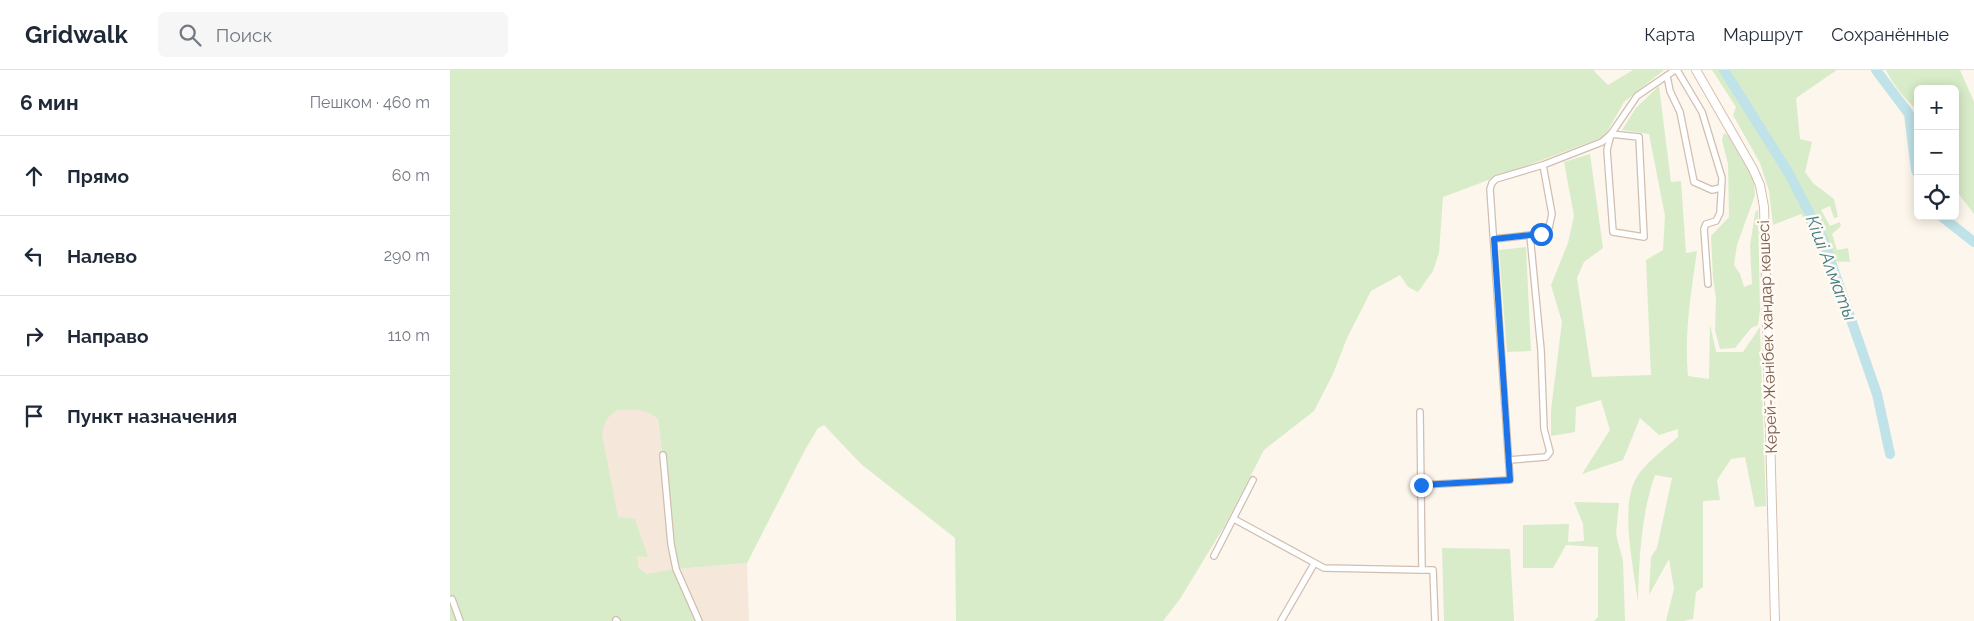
<!DOCTYPE html>
<html lang="ru">
<head>
<meta charset="utf-8">
<style>
  :root { --surface:#fff; --page:#f6f6f7; --text:#1f2937; --muted:#747a83; --line:#e0e1e3 }
  body { margin:0; font-family:Raleway,sans-serif; background:var(--page); color:var(--text) }
  .controls { position:absolute; right:15px; top:15px; display:grid; overflow:hidden; border-radius:8px; box-shadow:0 2px 12px #0003 }
  .controls button { width:45px; height:45px; display:grid; place-items:center; padding:0; border:0; border-bottom:1px solid var(--line); background:var(--surface); color:var(--text); font:25px sans-serif }
  .stop { position:absolute; width:15px; height:15px; margin:-11px; border:4px solid #1a73e8; border-radius:50%; background:#fff }
  .stop.end { background:#1a73e8; border-color:#fff; box-shadow:0 1px 5px #0008 }
  .list { margin:0; padding:0; list-style:none }
  h2 { display:flex; justify-content:space-between; align-items:center; height:65px; margin:0; padding:0 20px; font-size:21px }
  h2 small { font-size:16px; font-weight:400; color:var(--muted) }
  .list li { display:grid; grid-template-columns:32px 1fr auto; gap:15px; align-items:center; box-sizing:border-box; height:80px; padding:0 20px; border-top:1px solid var(--line) }
  .list b { display:block; font-size:19px; white-space:nowrap }
  .list em { font-size:16px; font-style:normal; color:var(--muted) }
  .icon { flex:none; width:28px; height:28px; fill:none; stroke:currentColor; stroke-width:2; stroke-linecap:round; stroke-linejoin:round }
  .map { position:relative; flex:none; width:1524px; height:551px; overflow:hidden }
  header { display:flex; align-items:center; gap:30px; box-sizing:border-box; height:70px; padding:0 25px; background:var(--surface); border-bottom:1px solid var(--line) }
  header strong { font-size:24px }
  nav { display:flex; gap:28px; margin-inline-start:auto; font-size:18px }
  .search { width:350px; height:45px; background:var(--page); display:flex; align-items:center; gap:12px; box-sizing:border-box; padding:0 18px; border-radius:8px; color:var(--muted); font-size:19px }
  main { display:flex }
  aside { flex:1; background:var(--surface) }
  .map>svg:first-child { display:block }
</style>
</head>
<body>
<header>
<strong>Gridwalk</strong>
<div class="search"><svg class="icon" aria-label="search" viewBox="0 0 24 24"><circle cx="10" cy="10" r="6"/><path d="M15 15l6 6"/></svg>Поиск</div>
<nav><a>Карта</a><a>Маршрут</a><a>Сохранённые</a></nav>
</header>
<main>
<aside>
<h2>6 мин<small>Пешком · 460 m</small></h2>
<ul class="list">
<li><svg class="icon" aria-label="ahead" viewBox="0 0 24 24"><path d="M12 20V5M6 11l6-6 6 6"/></svg><div><b>Прямо</b></div><em>60 m</em></li>
<li><svg class="icon" aria-label="left" viewBox="0 0 24 24"><path d="M17 20v-9H6M10 6l-5 5 5 5"/></svg><div><b>Налево</b></div><em>290 m</em></li>
<li><svg class="icon" aria-label="right" viewBox="0 0 24 24"><path d="M7 20v-9h11M14 6l5 5-5 5"/></svg><div><b>Направо</b></div><em>110 m</em></li>
<li><svg class="icon" aria-label="arrive" viewBox="0 0 24 24"><path d="M6 21V4h12l-3 4 3 4H6"/></svg><div><b>Пункт назначения</b></div></li>
</ul>
</aside>
<div class="map">
<svg width="1524" height="551" viewBox="0 0 1524 551">
  <rect width="100%" height="100%" fill="#fdf6ec"/>
  <!-- residential -->
  <path fill="#f5e8da" d="M202 300 226 499 297 493 299 551H167L149 517 123 447 166 305Z"/>
  <!-- green -->
  <g fill="#d8ecc9" fill-rule="evenodd">
    <path d="M0 0H1143L1158 15 1183 0H1214L1174 32 1157 62 1151 68 993 127 989 183 983 201 968 222 958 217 950 205 921 221 897 268 883 304 864 341 814 380 775 455 730 529 713 551H506L505 468 411 394 374 355 368 358 355 380 297 493 226 499 248 551H0ZM168 340C183 340 196 338 208 349L226 499 196 504 188 497 187 486 198 487 185 449 168 447 152 364C154 353 157 346 168 340Z"/>
    <path d="M1262 0H1387L1346 28 1350 69 1362 72 1355 102 1363 113 1384 129 1388 147 1384 148 1380 136 1371 140 1380 156 1390 152 1391 156 1382 164 1387 180 1398 178 1400 192 1376 191 1351 144 1323 155 1319 121 1310 93 1283 45 1286 37Z"/>
    <path d="M1436 0H1510L1524 32V144L1505 119V19H1468V41C1455 29 1444 16 1436 0Z"/>
    <path d="M1209 16 1221 112 1231 111 1236 183 1247 181C1241 223 1234 264 1238 306L1259 309 1260 254 1266 282H1293L1310 257 1316 436 1305 437 1295 387 1281 389 1267 410 1270 430 1253 431V517L1246 522 1243 549 1233 551H1216L1224 519 1219 489 1199 525 1201 487 1207 478 1222 408 1205 405C1191 444 1189 491 1188 532 1184 500 1169 434 1187 407 1195 393 1216 378 1228 367V359L1209 365 1190 348 1173 390 1132 404 1160 360 1151 330 1126 337 1125 362 1101 366V340L1112 252 1101 215 1118 173 1124 146 1114 92 1140 84 1153 178 1134 192 1127 208 1142 307 1201 305 1196 190 1213 180 1215 146 1199 64 1172 60 1186 38Z"/>
    <path d="M1274 63 1279 66 1296 94 1304 112 1305 125 1287 175 1284 195 1290 204 1294 217 1302 214 1300 176 1305 143 1308 139 1310 240 1308 255 1301 258 1285 278 1270 279 1265 260 1266 228 1263 208 1261 166 1279 147 1278 94 1272 70Z"/>
    <path d="M1076 177 1081 281 1057 282 1049 180Z"/>
    <path d="M1124 432 1169 433 1166 464 1173 491 1175 551H1144L1148 547V477L1116 475 1103 498H1073V455L1119 454 1118 472 1134 471 1133 454Z"/>
    <path d="M992 478 1060 479 1064 551H994Z"/>
  </g>
  <g fill="none" stroke-linecap="round" stroke-linejoin="round">
    <!-- river -->
    <g stroke="#bfe3e8" stroke-width="10">
      <path d="M1274 0 1338 102 1373 169 1427 324 1440 384"/>
      <path d="M1426 0 1459 44 1466 100 1468 104"/>
      <path d="M1491 146 1524 172"/>
    </g>
    <defs>
      <g id="minor">
        <path d="M1227 0 1252 42 1272 108 1270 143 1266 151 1256 154 1254 159 1258 214"/>
        <path d="M1217 6 1220 21 1230 42 1244 112 1262 120 1270 118"/>
        <path d="M1161 64 1189 67 1194 167 1163 162 1157 80Z"/>
        <path d="M1044 169 1091 164 1099 158 1102 144 1093 95"/>
        <path d="M970 342 972 500H983L985 551"/>
        <path d="M213 385 221 474 226 499 249 551"/>
        <path d="M1059 390 1096 387 1100 382 1094 359 1091 280 1080 165"/>
        <path d="M971 415 1060 410 1040 119 1042 113 1046 109 1093 95 1152 72 1161 64 1187 26 1225 0"/>
        <path d="M784 449 874 498 972 500"/>
        <path d="M764 486 803 410"/>
        <path d="M2 529 10 551"/>
        <path d="M166 550 167 551"/>
        <path d="M831 551 864 494"/>
      </g>
      <path id="secondary" d="M1246 0 1303 99 1310 115 1314 137 1325 551"/>
    </defs>
    <!-- minor casing -->
    <use href="#minor" stroke="#d1beb0" stroke-width="8"/>
    <!-- secondary casing -->
    <use href="#secondary" stroke="#d6c0b0" stroke-width="10"/>
    <!-- minor -->
    <use href="#minor" stroke="#fff" stroke-width="5.5"/>
    <!-- secondary -->
    <use href="#secondary" stroke="#fff" stroke-width="8"/>
  </g>
  <g fill="none" stroke-linecap="round" stroke-linejoin="round">
    <!-- route -->
    <path stroke="#1a73e8" stroke-width="6" d="M971 415 1060 410 1044 169 1091 164"/>
  </g>
  <g text-anchor="middle" stroke-width="5" stroke-linejoin="round" paint-order="stroke">
    <!-- street labels -->
    <g font-size="16" fill="#7a5c4d" stroke="#fffaf3">
      <text transform="translate(1317 267) rotate(-92)" y="6">Керей-Жәнібек хандар көшесі</text>
    </g>
    <!-- water labels -->
    <g font-size="18" font-style="italic" fill="#437c86" stroke="#fffaf3">
      <text transform="translate(1381 198) rotate(69)" y="6">Кіші Алматы</text>
    </g>
  </g>
</svg>
<div class="controls">
<button>+</button>
<button>−</button>
<button><svg class="icon" aria-label="locate" viewBox="0 0 24 24"><circle cx="12" cy="12" r="6"/><path d="M12 2v4M12 18v4M2 12h4M18 12h4"/></svg></button>
</div>
<div class="stop" style="left:1091px;top:164px"></div>
<div class="stop end" style="left:971px;top:415px"></div>
</div>
</main>
</body>
</html>
